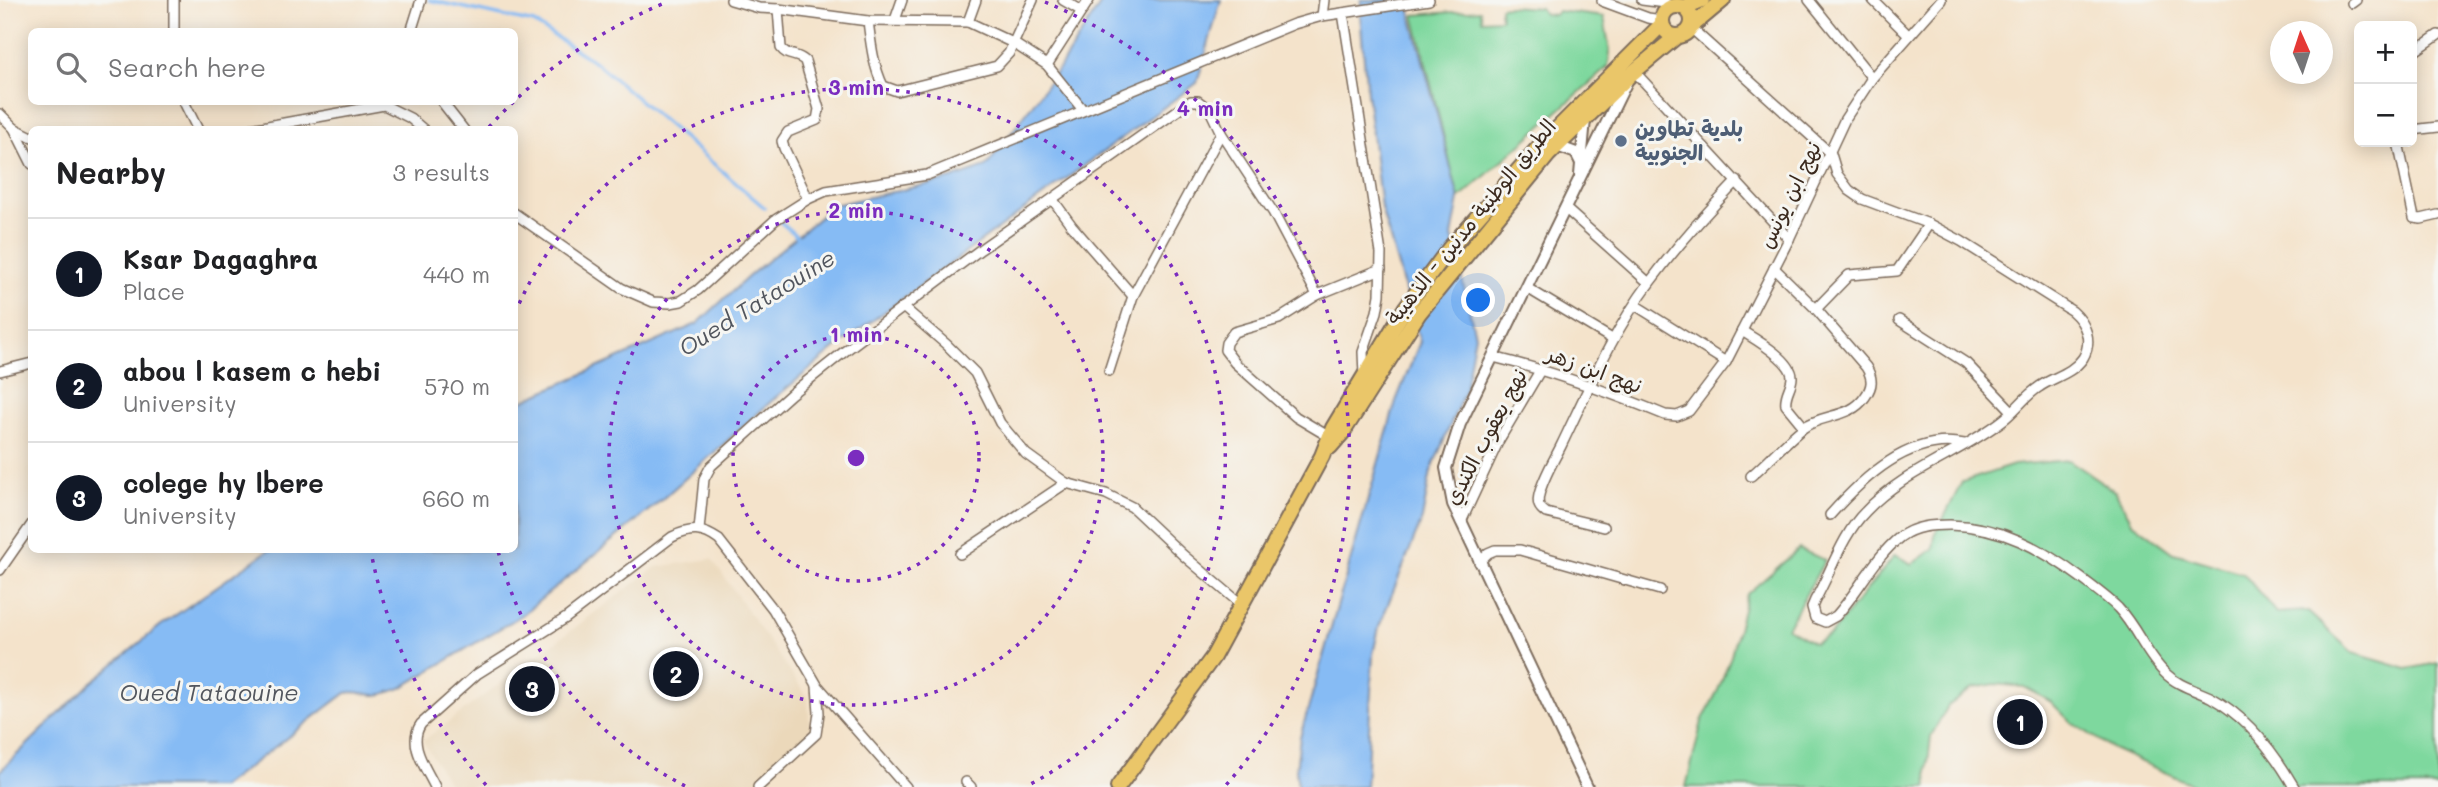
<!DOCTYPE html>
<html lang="en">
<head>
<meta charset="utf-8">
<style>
  :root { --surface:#fff; --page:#f6f6f6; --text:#202124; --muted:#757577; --line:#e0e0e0; --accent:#111827 }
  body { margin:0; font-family:Mali,"Playpen Sans Arabic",sans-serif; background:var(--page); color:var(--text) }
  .controls { position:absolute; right:21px; top:21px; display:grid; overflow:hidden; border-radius:10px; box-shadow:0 4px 18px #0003 }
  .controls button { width:63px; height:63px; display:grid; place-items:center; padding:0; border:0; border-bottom:2px solid var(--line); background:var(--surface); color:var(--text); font:35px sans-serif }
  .compass { position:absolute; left:2270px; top:21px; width:63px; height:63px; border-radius:50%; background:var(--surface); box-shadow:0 4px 18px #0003; rotate:357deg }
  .you { position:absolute; left:1479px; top:301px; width:24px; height:24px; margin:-18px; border:5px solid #fff; border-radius:50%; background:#1a73e8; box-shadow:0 0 0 10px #1a73e833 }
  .badge { display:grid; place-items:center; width:46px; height:46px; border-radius:50%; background:var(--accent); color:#fff; font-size:23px; font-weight:700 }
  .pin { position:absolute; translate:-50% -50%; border:4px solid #fff; box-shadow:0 2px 7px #0006 }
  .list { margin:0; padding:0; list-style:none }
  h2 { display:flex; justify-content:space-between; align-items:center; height:91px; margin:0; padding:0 28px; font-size:30px }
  h2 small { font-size:23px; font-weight:400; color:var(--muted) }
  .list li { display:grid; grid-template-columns:46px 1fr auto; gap:21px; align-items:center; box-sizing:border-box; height:112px; padding:0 28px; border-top:2px solid var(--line) }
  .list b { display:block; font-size:26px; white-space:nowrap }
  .list p { margin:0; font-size:23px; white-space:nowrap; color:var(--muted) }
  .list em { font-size:23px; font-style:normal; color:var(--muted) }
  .icon { flex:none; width:38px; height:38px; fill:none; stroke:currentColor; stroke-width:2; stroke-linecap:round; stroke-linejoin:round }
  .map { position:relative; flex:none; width:2438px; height:787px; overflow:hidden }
  .search { position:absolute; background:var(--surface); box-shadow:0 4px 18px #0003; left:28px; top:28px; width:490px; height:77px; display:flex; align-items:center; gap:18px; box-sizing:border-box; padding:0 24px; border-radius:10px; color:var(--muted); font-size:26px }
  .panel { position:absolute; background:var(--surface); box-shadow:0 4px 18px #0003; left:28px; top:126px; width:490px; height:427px; border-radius:10px }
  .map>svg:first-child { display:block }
</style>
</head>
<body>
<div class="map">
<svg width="2438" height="787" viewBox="0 0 2438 787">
  <rect width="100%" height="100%" fill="#f6f6f2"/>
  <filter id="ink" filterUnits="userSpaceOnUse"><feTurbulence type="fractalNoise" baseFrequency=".0143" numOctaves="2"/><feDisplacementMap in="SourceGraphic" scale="14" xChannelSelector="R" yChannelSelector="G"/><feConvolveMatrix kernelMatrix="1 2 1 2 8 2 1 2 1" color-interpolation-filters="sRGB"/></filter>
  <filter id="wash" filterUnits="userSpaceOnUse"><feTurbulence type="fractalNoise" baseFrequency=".00686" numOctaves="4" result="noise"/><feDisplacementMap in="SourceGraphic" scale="28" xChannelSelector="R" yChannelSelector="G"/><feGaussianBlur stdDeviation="1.57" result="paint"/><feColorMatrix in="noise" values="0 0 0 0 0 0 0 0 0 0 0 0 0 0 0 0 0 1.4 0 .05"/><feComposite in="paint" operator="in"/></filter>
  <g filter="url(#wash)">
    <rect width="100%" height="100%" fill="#f4e3cb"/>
    <!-- built -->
    <path fill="#ebd8ba" d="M712 559 808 698 810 733 752 787H451L423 741 656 567Z"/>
    <!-- green -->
    <g fill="#7ed89e" stroke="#5c815e" stroke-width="2">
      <path d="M1507 6 1540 8 1544 14 1555 15 1558 11 1604 17 1610 52 1608 67 1459 199 1414 15 1480 10 1482 20 1501 19 1500 7Z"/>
      <path d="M2069 460 2115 491 2132 522 2174 553 2243 573 2276 613 2307 611 2353 653 2407 669 2438 663V787H2198L2113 749 2071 722 2051 702 2024 687 1995 684 1973 688 1948 706 1931 736 1927 772 1928 787H1686L1702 721 1718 690 1731 656 1747 594 1799 549 1825 560 1787 628 1814 643 1830 635 1895 555 1912 564 1933 549 1935 535 1962 482 2014 465Z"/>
    </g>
    <!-- water -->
    <g fill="#86bbf4" stroke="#607289" stroke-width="2">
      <path d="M1103 0H1221L1197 83 838 346 775 398 660 501 522 615 401 688C393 691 386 694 377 695 366 695 357 690 346 693L222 787H0V771L91 683 160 626 269 550H514L515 404 697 324 749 276 834 205 951 179 986 167 1060 67Z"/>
      <path d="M1361 0H1411L1409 7 1459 199 1452 236 1475 335 1465 390 1431 471 1422 519 1379 627 1373 654 1366 787H1298L1296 770 1300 737 1396 401 1420 342 1381 208 1367 93 1360 14Z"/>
    </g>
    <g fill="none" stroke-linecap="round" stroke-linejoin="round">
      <!-- stream -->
      <g stroke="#86bbf4" stroke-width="3.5">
        <path d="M429 0 534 23 595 62 765 208"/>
        <path d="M778 220 801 240"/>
      </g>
    </g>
  </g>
  <g filter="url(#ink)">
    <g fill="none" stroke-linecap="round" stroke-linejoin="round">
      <defs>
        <g id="minor">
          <path d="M731 0 759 8 778 9 868 21 968 22 1013 43 1047 65 1083 110"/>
          <path d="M1063 0 1082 11"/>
          <path d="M1642 0 1665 3 1673 6"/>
          <path d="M1809 0 1872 78"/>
          <path d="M1873 0 1908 35"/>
          <path d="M1602 1 1648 18 1662 20"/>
          <path d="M2352 3 2356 0"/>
          <path d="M778 9 781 48C787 57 797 53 805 61L819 109 817 120 788 132 782 141 784 148 808 199"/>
          <path d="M1343 13 1381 253 1380 295 1377 312 1363 352 1364 375"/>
          <path d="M1322 16 1324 0"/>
          <path d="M895 20 902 0"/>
          <path d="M868 21C871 44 873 65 883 86L897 91 997 66 1009 53 1033 0"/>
          <path d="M968 22 976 0"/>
          <path d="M1691 28 1831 154 1837 174 1849 190 1862 199 1929 224 1961 241 2072 311C2086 323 2093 341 2083 358 2072 374 2053 377 2039 387 2025 396 2016 410 2003 420 1960 454 1904 470 1865 512 1842 535 1831 572 1815 600L1812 607 1815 618 1825 622 1836 616C1858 592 1874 558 1900 537 1915 526 1932 525 1950 525 2001 526 2042 549 2081 578 2094 588 2107 597 2118 608 2137 628 2146 655 2165 673 2178 686 2196 690 2212 698 2248 718 2274 752 2294 787"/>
          <path d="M174 32V0"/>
          <path d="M411 32 421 0"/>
          <path d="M2412 53 2438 35"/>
          <path d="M1047 65 1089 0"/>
          <path d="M1634 71 1789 239"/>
          <path d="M184 102 198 130"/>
          <path d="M442 102 464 130"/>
          <path d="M0 114 14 128 32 137"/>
          <path d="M14 128 32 164"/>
          <path d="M245 130 384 105 410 118 424 130"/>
          <path d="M2412 130 2438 127"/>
          <path d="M2398 142 2414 218 2421 219 2438 215"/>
          <path d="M1053 200 1072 226 1133 296 1109 371"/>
          <path d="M1566 209 1649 283"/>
          <path d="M514 213 621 288 653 302 670 303 681 301 698 290 775 220 808 199 826 191 927 175 1294 24 1322 16 1429 0"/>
          <path d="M1527 288 1612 339"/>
          <path d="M1133 296 1221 133"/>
          <path d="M1635 305 1726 362"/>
          <path d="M903 307 947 345 975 373 1000 423 1026 454 1066 483 1106 494 1132 507 1183 555 1242 605"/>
          <path d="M1816 309 1849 275 1897 271 1929 224"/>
          <path d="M1899 320 1966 363 2012 411"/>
          <path d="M1742 331C1755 339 1792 360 1792 377 1792 387 1784 394 1786 405L1804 427"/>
          <path d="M1493 357C1554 372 1607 391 1665 415L1677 416 1689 411 1726 362 1789 239 1845 119 1872 78 1941 0"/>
          <path d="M0 371 32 363"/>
          <path d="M1333 439 1296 417 1235 363 1225 350 1226 343 1234 332 1279 319 1317 295 1381 269"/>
          <path d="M1751 476C1769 461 1785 442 1803 428 1823 413 1850 419 1865 397 1873 386 1873 378 1866 367L1816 309 1774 268"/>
          <path d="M1830 515C1863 478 1910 433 1964 444"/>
          <path d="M1461 522 1499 440 1541 369"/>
          <path d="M1604 527 1546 513C1539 508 1537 504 1539 495 1543 478 1553 462 1561 446 1588 390 1612 333 1650 282 1676 247 1706 213 1737 181"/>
          <path d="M699 530 704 479 711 466 791 394 845 351 981 249 1191 101H1198L1210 110 1221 133 1273 212 1317 295"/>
          <path d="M960 554 1066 483"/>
          <path d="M1479 562 1488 553 1495 550H1520L1660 590"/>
          <path d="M0 570 32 524"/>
          <path d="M966 782 971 787"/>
          <path d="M435 787C426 768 407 744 421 724L477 674 566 618 672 537C691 528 702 528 719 540L773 609 817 685 906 787"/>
          <path d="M758 787 816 734 819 713 817 686"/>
        </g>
        <g id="tertiary">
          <path d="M1557 146 1576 153 1581 163"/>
          <path d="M1580 175 1585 119"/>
          <path d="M1587 787 1453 504 1446 468 1460 424 1627 81"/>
        </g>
        <g id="primary">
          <circle cx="1677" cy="21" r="15"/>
          <path d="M1685 7 1702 0"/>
          <path d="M1692 26 1723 0"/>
          <path d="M1330 447 1343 432 1419 313 1548 155 1630 75 1677 36"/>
          <path d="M1118 787 1213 657 1322 456 1333 428 1406 307 1449 249 1539 147 1662 24"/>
        </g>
      </defs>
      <!-- minor casing -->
      <use href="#minor" stroke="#7c6b5b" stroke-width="12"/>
      <!-- tertiary casing -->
      <use href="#tertiary" stroke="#7c6b5b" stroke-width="14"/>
      <!-- primary casing -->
      <use href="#primary" stroke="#7c6b5b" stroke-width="18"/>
      <!-- minor -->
      <use href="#minor" stroke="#fff" stroke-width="9"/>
      <!-- tertiary -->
      <use href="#tertiary" stroke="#fff" stroke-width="10"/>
      <!-- primary -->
      <use href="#primary" stroke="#eac669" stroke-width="14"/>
    </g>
  </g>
  <!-- distance rings -->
  <g fill="none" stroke="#7b2cbf" stroke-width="3.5" stroke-dasharray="3.5 7">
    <circle cx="856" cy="458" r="123"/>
    <circle cx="856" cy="458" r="247"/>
    <path d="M685 786A370 370 0 0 1 498 551M515 313A370 370 0 1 1 1027 786"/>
    <path d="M486 785A494 494 0 0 1 371 552M489 127A494 494 0 0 1 667 2M1045 2A494 494 0 0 1 1226 785"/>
  </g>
  <!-- markers -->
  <circle fill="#5c6f8a" stroke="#f6f6f2" stroke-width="2.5" cx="1621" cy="141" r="7"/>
  <g text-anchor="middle" stroke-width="6" stroke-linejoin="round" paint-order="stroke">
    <!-- service labels -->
    <g font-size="21" font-weight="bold" fill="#4e5e75" stroke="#f6f6f2" text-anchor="start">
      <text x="1635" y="136">بلدية تطاوين<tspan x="1635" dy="24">الجنوبية</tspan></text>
    </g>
    <!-- street labels -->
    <g font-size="21" fill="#3b2a1e" stroke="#f6f6f2">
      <text transform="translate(1790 195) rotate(-64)" y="7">نهج ابن يونس</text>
      <text transform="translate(1471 222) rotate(-51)" y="7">الطريق الوطنية مدنين - الذهيبة</text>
      <text transform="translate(1594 370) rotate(20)" y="7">نهج ابن زهر</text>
      <text transform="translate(1486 437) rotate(-62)" y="7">نهج يعقوب الكندي</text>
    </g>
    <!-- water labels -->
    <g font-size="23" font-style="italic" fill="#52565e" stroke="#f6f6f2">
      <text transform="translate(757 303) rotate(-32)" y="8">Oued Tataouine</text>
      <text x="209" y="701">Oued Tataouine</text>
    </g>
  </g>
  <circle cx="856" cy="458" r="10" fill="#7b2cbf" stroke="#f6f6f2" stroke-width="3.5"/>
  <g font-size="21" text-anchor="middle" font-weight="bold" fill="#7b2cbf" stroke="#f6f6f2" stroke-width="6" stroke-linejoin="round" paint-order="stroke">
    <text x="856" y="95">3 min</text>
    <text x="1205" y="116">4 min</text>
    <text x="856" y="218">2 min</text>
    <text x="856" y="342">1 min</text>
  </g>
</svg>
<div class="controls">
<button>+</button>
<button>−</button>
</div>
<svg class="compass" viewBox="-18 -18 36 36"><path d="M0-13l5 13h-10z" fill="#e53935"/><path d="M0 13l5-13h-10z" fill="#757577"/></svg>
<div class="you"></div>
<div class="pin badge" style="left:2020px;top:722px">1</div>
<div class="pin badge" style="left:676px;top:674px">2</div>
<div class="pin badge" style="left:532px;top:689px">3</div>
<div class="search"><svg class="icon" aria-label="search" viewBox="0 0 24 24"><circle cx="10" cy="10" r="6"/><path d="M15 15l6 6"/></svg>Search here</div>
<section class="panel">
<h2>Nearby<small>3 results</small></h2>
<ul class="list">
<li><span class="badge">1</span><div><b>Ksar Dagaghra</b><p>Place</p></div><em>440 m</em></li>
<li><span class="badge">2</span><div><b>abou l kasem c hebi</b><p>University</p></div><em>570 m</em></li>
<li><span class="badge">3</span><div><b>colege hy lbere</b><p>University</p></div><em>660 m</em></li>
</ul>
</section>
</div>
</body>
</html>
